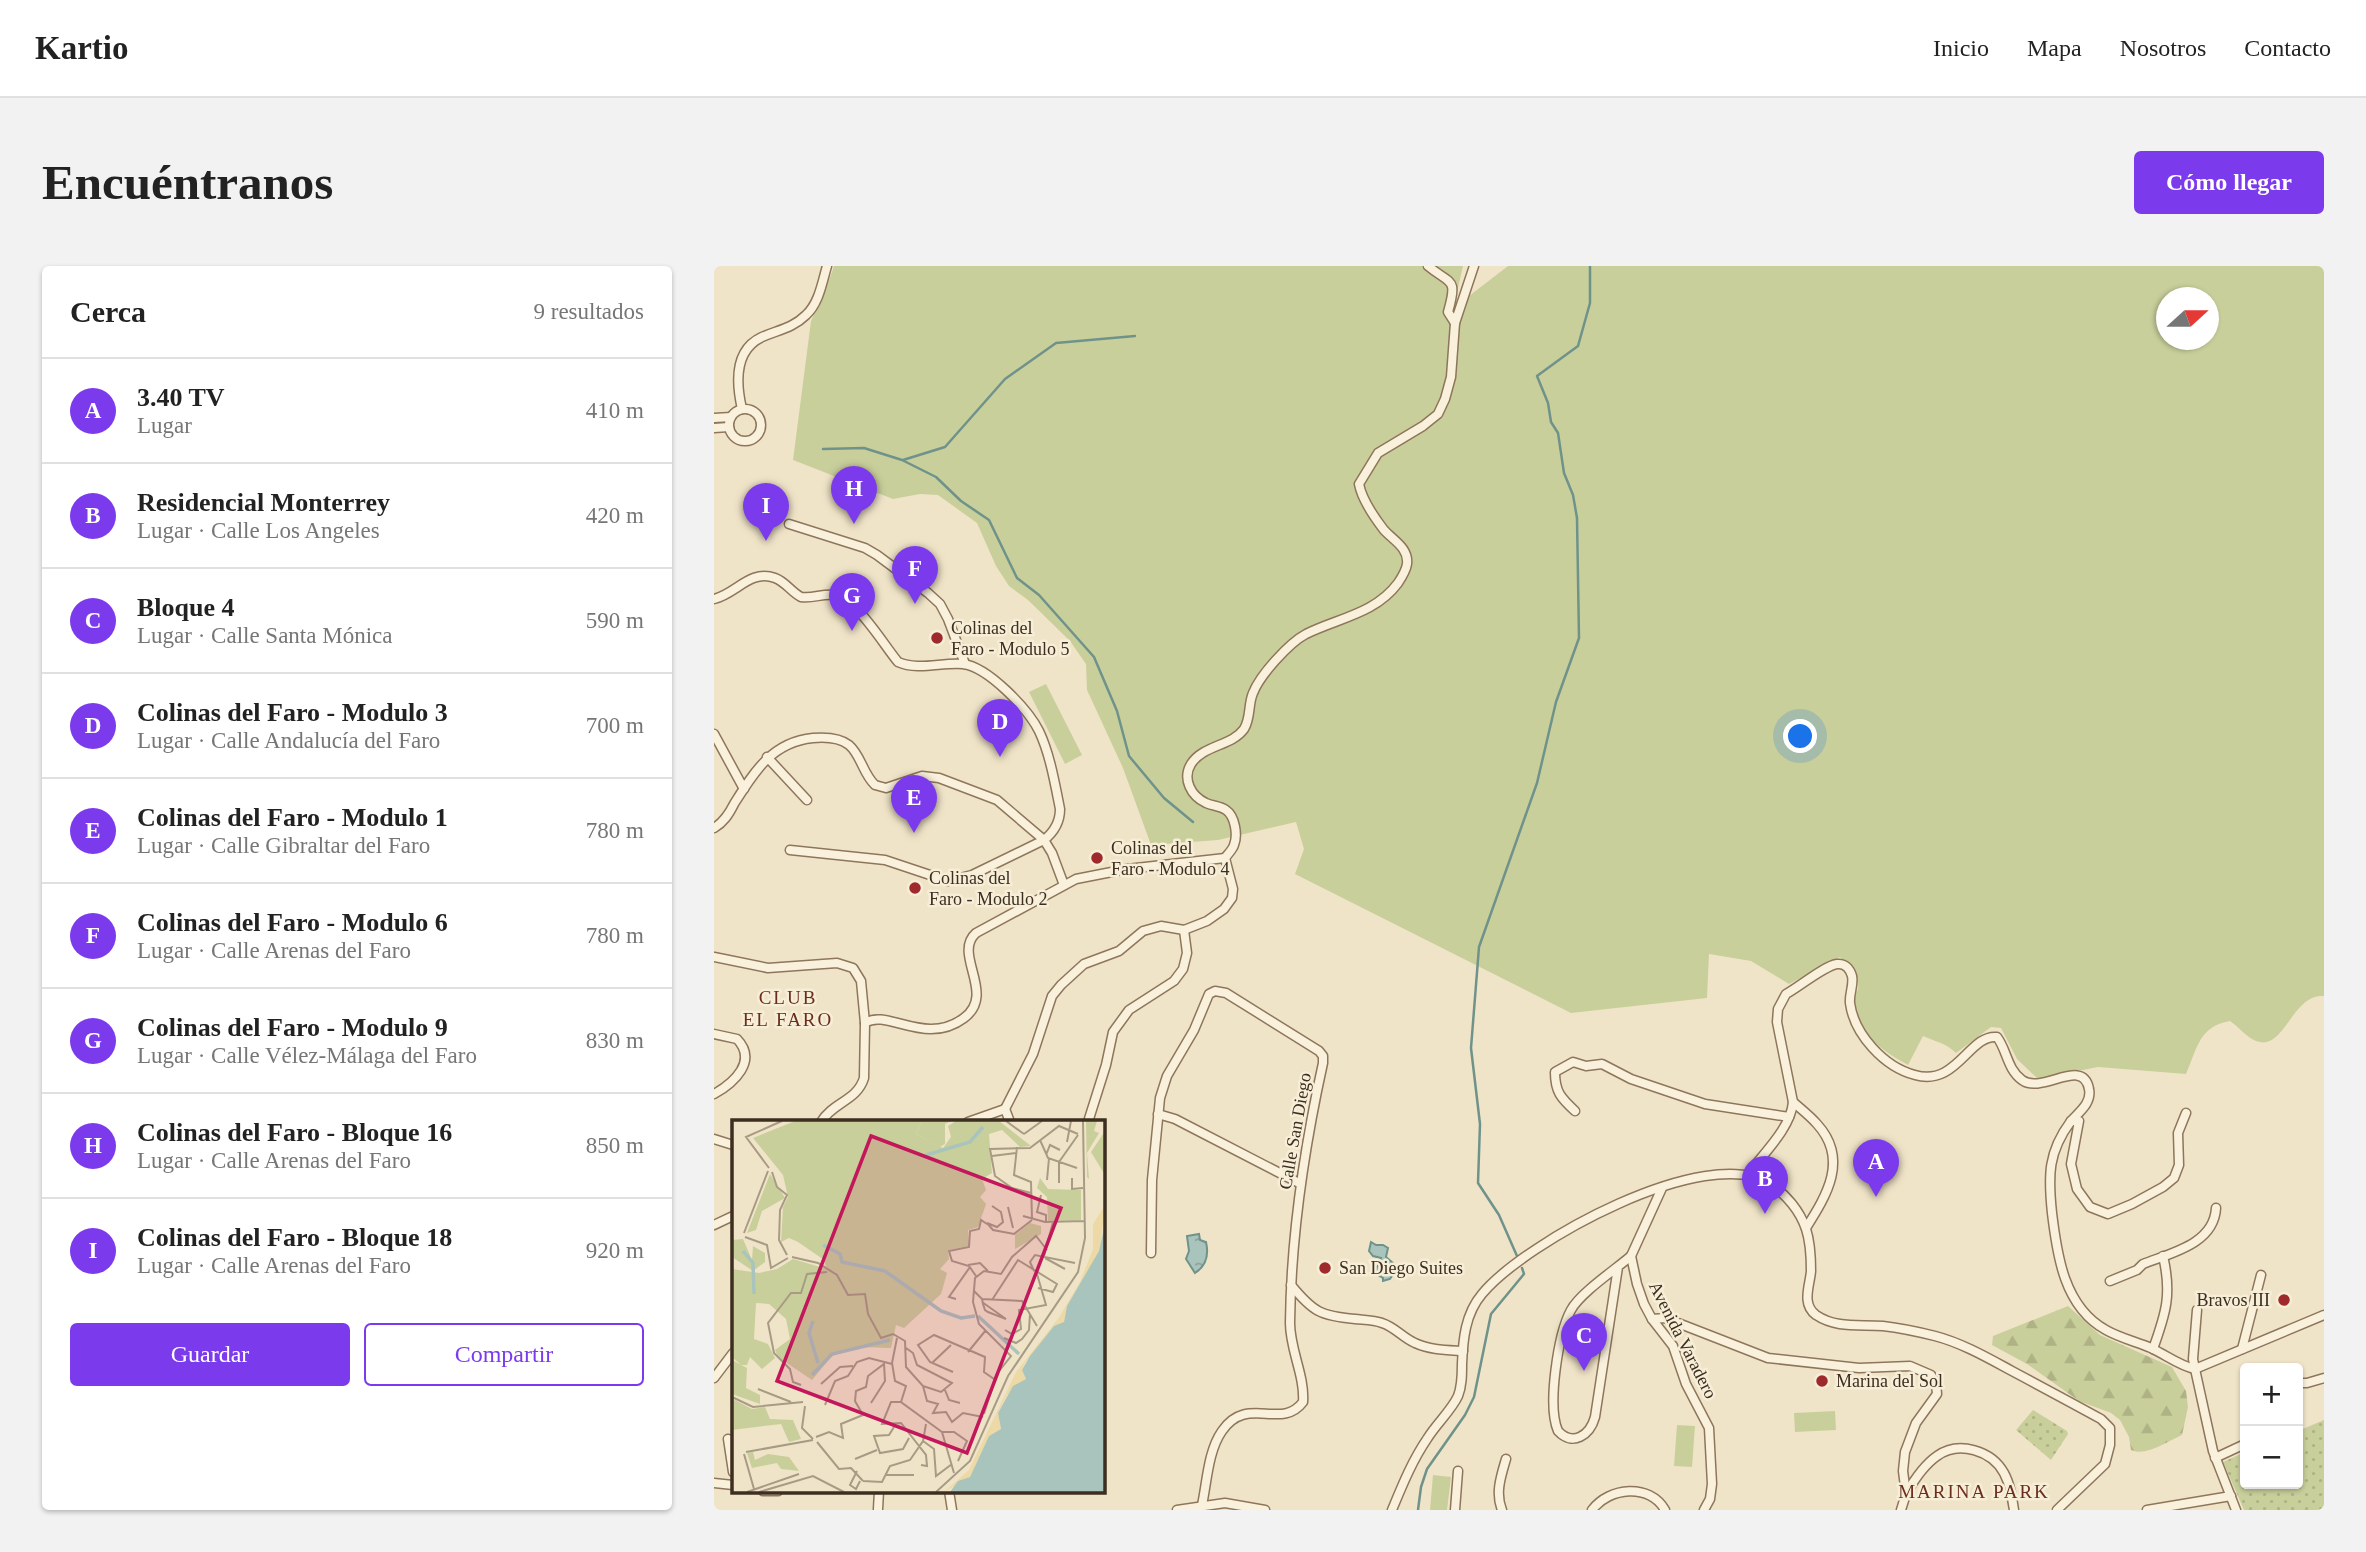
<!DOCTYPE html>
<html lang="es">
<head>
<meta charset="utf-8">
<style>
  :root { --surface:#fff; --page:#f2f2f2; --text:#222; --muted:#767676; --line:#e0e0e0; --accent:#7c3aed }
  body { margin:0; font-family:Georgia,serif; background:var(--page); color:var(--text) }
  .controls { position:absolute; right:21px; bottom:21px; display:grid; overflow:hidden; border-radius:7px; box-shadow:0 2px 5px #0004 }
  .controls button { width:63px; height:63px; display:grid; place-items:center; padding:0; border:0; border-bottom:2px solid var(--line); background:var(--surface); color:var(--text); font:35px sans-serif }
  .compass { position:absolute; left:1442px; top:21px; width:63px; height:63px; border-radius:50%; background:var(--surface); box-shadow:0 2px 5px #0004; rotate:69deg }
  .you { position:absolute; left:1087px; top:471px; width:24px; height:24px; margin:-18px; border:5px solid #fff; border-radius:50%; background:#1a73e8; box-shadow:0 0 0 10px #1a73e833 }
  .badge { display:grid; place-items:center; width:46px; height:46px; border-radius:50%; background:var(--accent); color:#fff; font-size:23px; font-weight:700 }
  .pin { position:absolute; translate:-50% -58px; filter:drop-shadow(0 2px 4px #0008) }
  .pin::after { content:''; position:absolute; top:37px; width:24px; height:21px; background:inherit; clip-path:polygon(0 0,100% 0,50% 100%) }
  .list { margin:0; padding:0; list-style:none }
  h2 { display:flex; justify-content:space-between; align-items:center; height:91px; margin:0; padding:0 28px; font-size:30px }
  h2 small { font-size:23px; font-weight:400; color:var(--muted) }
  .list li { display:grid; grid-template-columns:46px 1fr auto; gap:21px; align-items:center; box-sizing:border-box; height:105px; padding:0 28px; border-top:2px solid var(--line) }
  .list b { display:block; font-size:26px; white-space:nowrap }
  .list p { margin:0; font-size:23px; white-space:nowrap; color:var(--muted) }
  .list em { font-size:23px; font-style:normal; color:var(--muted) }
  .actions { display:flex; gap:14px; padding:21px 28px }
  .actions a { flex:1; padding:16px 0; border:2px solid var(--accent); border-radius:7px; text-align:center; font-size:24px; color:var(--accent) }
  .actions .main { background:var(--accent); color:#fff }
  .map { position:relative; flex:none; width:1610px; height:1244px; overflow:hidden; border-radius:7px }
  header { display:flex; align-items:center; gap:42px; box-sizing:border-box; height:98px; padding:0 35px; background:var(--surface); border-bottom:2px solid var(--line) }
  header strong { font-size:33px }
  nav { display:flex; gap:38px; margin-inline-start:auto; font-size:24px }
  .intro { display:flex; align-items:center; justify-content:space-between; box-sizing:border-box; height:168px; padding:0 42px }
  h1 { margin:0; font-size:49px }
  .button { padding:18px 32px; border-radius:7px; background:var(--accent); color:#fff; font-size:24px; font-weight:700 }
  main { display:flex; gap:42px; padding:0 42px }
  aside { flex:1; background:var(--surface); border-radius:7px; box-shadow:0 2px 5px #0004 }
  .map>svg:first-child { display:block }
</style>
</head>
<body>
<header>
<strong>Kartio</strong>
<nav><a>Inicio</a><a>Mapa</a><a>Nosotros</a><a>Contacto</a></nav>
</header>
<div class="intro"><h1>Encuéntranos</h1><a class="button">Cómo llegar</a></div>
<main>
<aside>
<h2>Cerca<small>9 resultados</small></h2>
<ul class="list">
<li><span class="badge">A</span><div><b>3.40 TV</b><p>Lugar</p></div><em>410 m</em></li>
<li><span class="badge">B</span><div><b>Residencial Monterrey</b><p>Lugar · Calle Los Angeles</p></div><em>420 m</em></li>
<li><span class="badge">C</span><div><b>Bloque 4</b><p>Lugar · Calle Santa Mónica</p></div><em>590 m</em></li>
<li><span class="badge">D</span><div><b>Colinas del Faro - Modulo 3</b><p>Lugar · Calle Andalucía del Faro</p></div><em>700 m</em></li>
<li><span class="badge">E</span><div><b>Colinas del Faro - Modulo 1</b><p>Lugar · Calle Gibraltar del Faro</p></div><em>780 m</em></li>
<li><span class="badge">F</span><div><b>Colinas del Faro - Modulo 6</b><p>Lugar · Calle Arenas del Faro</p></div><em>780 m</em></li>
<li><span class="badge">G</span><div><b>Colinas del Faro - Modulo 9</b><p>Lugar · Calle Vélez-Málaga del Faro</p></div><em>830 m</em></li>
<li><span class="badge">H</span><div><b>Colinas del Faro - Bloque 16</b><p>Lugar · Calle Arenas del Faro</p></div><em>850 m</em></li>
<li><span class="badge">I</span><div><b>Colinas del Faro - Bloque 18</b><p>Lugar · Calle Arenas del Faro</p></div><em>920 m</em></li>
</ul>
<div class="actions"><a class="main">Guardar</a><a>Compartir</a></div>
</aside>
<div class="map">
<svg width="1610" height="1244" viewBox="0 0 1610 1244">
  <defs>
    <pattern id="forest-firs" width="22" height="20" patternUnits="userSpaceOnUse" patternTransform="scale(1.75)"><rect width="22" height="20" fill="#c9cf9b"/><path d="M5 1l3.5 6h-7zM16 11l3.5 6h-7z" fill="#aeb285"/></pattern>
    <pattern id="park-dots" width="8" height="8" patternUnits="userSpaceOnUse" patternTransform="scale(1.75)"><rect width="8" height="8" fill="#c9cf9b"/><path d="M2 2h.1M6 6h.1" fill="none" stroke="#aeb285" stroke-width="1.8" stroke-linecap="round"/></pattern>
    <pattern id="water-ripples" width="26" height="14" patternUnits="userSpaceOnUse" patternTransform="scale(1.75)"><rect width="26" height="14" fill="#a9c4bc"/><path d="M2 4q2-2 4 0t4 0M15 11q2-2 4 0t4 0" fill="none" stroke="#8ba098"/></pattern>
  </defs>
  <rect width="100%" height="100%" fill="#f0e4c8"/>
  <!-- grass -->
  <g fill="#c9cf9b" fill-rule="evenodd">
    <path d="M120 0H749L741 35 751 37 755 30 794 0H1610V730C1577 728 1571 786 1542 775 1532 771 1525 761 1516 755 1485 760 1483 783 1472 808L1384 801 1324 813 1303 793 1287 762 1277 761 1242 787C1232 777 1222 776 1209 770L1194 799C1169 785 1140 767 1141 734 1141 731 1143 725 1144 723 1146 708 1137 700 1126 691L1075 718 1037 695 995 688 993 732 857 747 581 608 590 583 582 556 504 574 437 579 409 502 373 424 372 398 356 375 314 334 295 320 282 300 263 257 224 229 206 228 179 233 79 194 97 55 112 23ZM1452 32H1494V74H1452Z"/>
    <path d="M332 418 368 489 351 498 315 426Z"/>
    <path d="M1121 1145 1122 1164 1081 1166 1080 1147Z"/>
    <path d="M963 1159 981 1160 978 1201 960 1200Z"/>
    <path d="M719 1209 737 1211 733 1244H716Z"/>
  </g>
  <!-- forest -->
  <path fill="url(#forest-firs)" d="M1354 1040 1386 1069 1458 1101 1472 1125 1474 1141 1468 1169C1454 1175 1432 1191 1417 1184L1415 1171 1406 1154 1397 1147 1365 1135 1313 1098 1278 1079 1279 1070Z"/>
  <!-- park -->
  <g fill="url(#park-dots)">
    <path d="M1319 1144 1353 1165 1354 1168 1337 1194 1302 1164Z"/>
    <path d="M1610 1154V1244H1530L1509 1196 1531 1186V1218H1584V1165Z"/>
  </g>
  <!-- water -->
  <g fill="url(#water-ripples)" stroke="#6f938a" stroke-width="2">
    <path d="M485 968 486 974 492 976C495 989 492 1000 481 1007L472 993 475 985 473 970Z"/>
    <path d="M657 976 662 979H669L674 982 672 991 679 997 682 1004 676 1013 669 1015V1012L664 1009 662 1003 667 992 659 990 655 985Z"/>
  </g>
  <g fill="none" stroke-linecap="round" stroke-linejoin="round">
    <!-- stream -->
    <g stroke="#6f938a" stroke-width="2.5">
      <path d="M109 183 150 182 188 194 222 211 247 235 275 254 303 312 325 329 380 391 403 445 415 490 450 532 479 556"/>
      <path d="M189 194 231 181 291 113 342 77 421 70"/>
      <path d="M803 990 785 949 764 917 766 858 757 782 765 681 823 517 842 436 865 372 863 252 859 229 850 207 844 167 837 156 834 137 823 110 864 80 876 37V0"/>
      <path d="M704 1244 707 1221 713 1203 751 1149 760 1131 777 1048 810 1008 808 1002"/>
    </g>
    <defs>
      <g id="minor">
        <path d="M714 0C737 19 744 11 734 46L741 57"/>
        <circle cx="31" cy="159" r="16"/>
        <path d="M28 143C22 117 20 84 48 71 64 64 79 62 92 49 105 37 108 17 113 0"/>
        <path d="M0 152 17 151"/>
        <path d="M0 162 15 161"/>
        <path d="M75 258 151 282 163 289 214 327 226 338 234 353 251 398"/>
        <path d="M0 333C22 328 36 303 61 312 72 316 77 326 87 331 99 333 109 327 120 329 143 333 169 378 184 396 204 405 228 396 249 398 274 401 314 443 325 465 336 488 341 518 346 543 346 556 340 566 330 574L338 587 350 619"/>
        <path d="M0 468 30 523"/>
        <path d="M53 491 93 534"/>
        <path d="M0 562C10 556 15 548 20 538 40 506 58 476 99 472 111 471 125 471 135 479 147 489 149 508 161 519L172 522 208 510 225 512 283 534 330 574 258 609 234 615 171 594 76 584"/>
        <path d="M511 592C514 588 519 583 520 579 524 569 521 550 512 544 506 540 499 540 492 537 477 530 468 513 477 498 489 479 518 480 530 463 537 452 534 438 539 427 546 409 575 377 592 368 624 352 661 348 684 317 688 311 692 305 693 298 695 282 679 274 670 264 660 251 648 234 645 218L664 187 709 160 724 148 731 133 737 111 741 57 760 0"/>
        <path d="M0 691 54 702 123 697 139 702 147 715 151 757"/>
        <path d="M0 768 23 773C44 795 20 817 0 828"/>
        <path d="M1079 836C1087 843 1096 850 1103 858 1135 893 1113 929 1092 962"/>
        <path d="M291 843 319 788 338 730 347 719 370 698 405 685 429 665 447 660 470 664 493 655 510 643 518 632 519 623 511 592"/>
        <path d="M291 843 296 856"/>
        <path d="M861 845C847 832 841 826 841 806L859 796 872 800 888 798 917 813 991 838 1075 851"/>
        <path d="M1472 847 1464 867 1465 899 1460 912 1449 921 1418 938 1394 948 1376 941 1363 923 1357 898 1365 855H1357C1334 886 1334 909 1338 947 1343 989 1350 1041 1392 1064 1406 1072 1423 1076 1437 1082 1452 1089 1466 1100 1481 1103"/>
        <path d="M444 848 461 853 585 917"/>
        <path d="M107 856C119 836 143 835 150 812L151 757C173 742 211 781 250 752 283 728 238 688 262 667L362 613 413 603 511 592"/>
        <path d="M254 856 291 843"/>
        <path d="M374 856 392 799 399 766 415 744 460 715 469 703 473 687 470 664"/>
        <path d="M0 873 19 879"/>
        <path d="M1034 908C1049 888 1077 862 1079 836L1063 756 1064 743 1072 728C1085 721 1110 700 1123 698 1131 697 1136 703 1138 710 1140 719 1135 728 1136 737 1140 768 1170 801 1201 809 1243 821 1255 768 1283 771 1293 784 1293 803 1308 814 1328 829 1369 790 1375 823 1378 837 1365 846 1357 855"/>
        <path d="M948 922 917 990 923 1018 930 1038 938 1053 959 1080 972 1118 995 1162 998 1218 996 1233 990 1244"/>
        <path d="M0 959 19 950"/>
        <path d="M437 987 438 914 446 832 453 810 480 764 495 728 501 725 512 727 605 785 609 790V797C590 883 577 969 576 1057 576 1084 591 1110 589 1136 567 1165 533 1128 508 1165 494 1185 493 1216 488 1239"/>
        <path d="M904 1001 881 1151C876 1169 859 1181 844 1165 833 1140 844 1068 857 1044 866 1027 902 1003 917 990"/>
        <path d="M1396 1015 1423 1004 1429 998C1457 987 1500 978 1502 942"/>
        <path d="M577 1019C599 1046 607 1050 641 1053 650 1054 660 1054 668 1057 681 1061 689 1072 701 1077 716 1084 732 1084 749 1085"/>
        <path d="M1483 1044 1479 1093 1481 1103 1499 1185 1522 1244"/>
        <path d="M938 1053 951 1052 1054 1092 1145 1102 1196 1100 1217 1109 1222 1117 1223 1128 1202 1157 1191 1186 1189 1205 1192 1228 1187 1244"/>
        <path d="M1439 1083C1452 1047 1458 1028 1449 990"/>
        <path d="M1528 1083 1547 1009"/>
        <path d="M1481 1103 1610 1049"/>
        <path d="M0 1112 19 1087"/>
        <path d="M1584 1117H1593L1610 1112"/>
        <path d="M14 1173 19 1206"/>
        <path d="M1501 1192 1531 1178"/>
        <path d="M0 1217 19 1219"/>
        <path d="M49 1225H64"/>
        <path d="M235 1225 238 1244"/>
        <path d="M1192 1228C1200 1214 1210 1199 1223 1190 1245 1174 1278 1185 1290 1207 1296 1218 1298 1231 1300 1244"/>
        <path d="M164 1243 165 1225"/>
        <path d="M463 1244 511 1237 551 1244"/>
        <path d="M678 1244C688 1220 698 1195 713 1173 722 1158 737 1145 744 1130 748 1120 748 1109 748 1098 749 1074 751 1048 768 1028 811 976 993 876 1056 918 1072 928 1086 945 1092 963 1096 975 1097 991 1097 1005 1096 1019 1087 1038 1102 1049 1123 1063 1146 1058 1169 1060 1186 1062 1205 1066 1221 1070 1248 1077 1274 1092 1298 1105 1328 1121 1358 1137 1387 1153L1396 1162V1179L1391 1198 1343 1244"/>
        <path d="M741 1244 744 1205"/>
        <path d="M788 1244C781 1227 787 1210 792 1193"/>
        <path d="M878 1244C895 1221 936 1217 951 1244"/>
        <path d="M1433 1244 1517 1230"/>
      </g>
    </defs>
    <!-- minor casing -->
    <use href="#minor" stroke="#8d765c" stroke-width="11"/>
    <!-- minor -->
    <use href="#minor" stroke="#faf1dc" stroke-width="8"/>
  </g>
  <!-- markers -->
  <g fill="#9e2a2b" stroke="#f7eed8" stroke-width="2.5">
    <circle cx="223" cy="372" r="7"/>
    <circle cx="383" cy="592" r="7"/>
    <circle cx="201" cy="622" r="7"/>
    <circle cx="611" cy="1002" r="7"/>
    <circle cx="1570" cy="1034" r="7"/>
    <circle cx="1108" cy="1115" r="7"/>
  </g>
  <g text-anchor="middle" stroke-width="5" stroke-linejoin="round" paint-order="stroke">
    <!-- poi labels -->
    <g font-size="18" fill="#3d2e20" stroke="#f7eed8" text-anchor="start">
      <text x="237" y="368">Colinas del<tspan x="237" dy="21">Faro - Modulo 5</tspan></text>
      <text x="397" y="588">Colinas del<tspan x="397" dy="21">Faro - Modulo 4</tspan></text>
      <text x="215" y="618">Colinas del<tspan x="215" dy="21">Faro - Modulo 2</tspan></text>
      <text x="625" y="1008">San Diego Suites</text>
      <text x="1556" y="1040" text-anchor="end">Bravos III</text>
      <text x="1122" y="1121">Marina del Sol</text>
    </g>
    <!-- street labels -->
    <g font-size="18" fill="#3d2e20" stroke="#f7eed8">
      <text transform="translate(581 865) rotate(-80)" y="6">Calle San Diego</text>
      <text transform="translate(969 1074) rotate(63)" y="6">Avenida Varadero</text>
    </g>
    <!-- neighbourhood labels -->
    <g font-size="19" letter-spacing="2" fill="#6b2e1e" stroke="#f7eed8">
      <text x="74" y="738">CLUB<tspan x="74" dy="22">EL FARO</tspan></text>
      <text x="1260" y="1232">MARINA PARK</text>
    </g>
  </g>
  <!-- overview -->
  <g transform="translate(18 854)">
    <rect width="373" height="373" fill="#f0e4c8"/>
    <path d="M63 1H190L184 14 211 28 219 17 216 6 224 1H267L299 26 288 27 270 10 257 14 260 53 250 59 254 70 248 77 254 84 246 107 236 110 237 126 216 130 217 139 208 149 215 153 209 174 172 208 164 205 159 228 128 227 100 236 80 260 46 237 43 230 58 219 54 199 37 184 24 183 22 219 36 224 43 238 30 249 18 237 15 245H9L0 237V149L27 153 45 149 61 139 95 149 92 140 66 122 57 118 49 122 51 87 56 77 51 55 21 18ZM38 54 53 78 30 91 24 110 15 113ZM1 279 20 289 33 287 38 299 61 300 69 319 57 322 49 304 0 310Z" fill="#c9cf9b"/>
    <path d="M190 1H219L213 4V24L208 27 184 14ZM298 103 309 106V114L283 129V115ZM11 119 20 140 21 126 33 133V142L21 151 0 137V120ZM0 212 16 216 21 223 18 237 0 223ZM0 240 15 248 14 268 28 275V284L0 274ZM21 332 23 340 36 334 57 337 67 351 49 349 45 343 20 348 15 333Z" fill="#c9cf9b"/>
    <path d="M373 85 368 131 335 186 332 203 322 206 293 243 290 250 294 259 275 275 266 293 269 309 257 316 238 357 212 372 237 350 284 252 326 199 348 162 361 129V104Z" fill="#ecd9a5"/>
    <path d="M354 1H365L362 11 367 13 355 33 357 59 355 57ZM373 11V55L359 32ZM308 58 316 69 349 70V100L316 101 315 77 305 68Z" fill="#c9cf9b"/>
    <path d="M373 104V372H218L226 361 238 357 257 316 269 309 266 293 281 266 294 259 290 250 298 236 322 206 332 202 335 186 367 131Z" fill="#a9c4bc"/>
    <path fill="none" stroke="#a9c4bc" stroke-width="3.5" d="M194 35 238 22 251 7M91 125 108 134 110 142 153 151 209 191 229 198 243 196M11 131 21 143 22 174M246 196 287 234M81 201 77 213 86 243M80 255 100 234 158 220"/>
    <path fill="none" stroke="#a89b85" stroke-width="2" d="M274 1 292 14M292 14 310 1M308 20 316 38 345 48M335 22 339 1M285 27 282 55 299 62 300 99M314 35 318 25 328 30M260 36 284 33M37 48 14 17 50 1M40 52 45 67 55 75 48 90 47 120 55 135M340 58V69L351 68M315 60 317 38M327 63V42L346 15M299 73 280 68 263 56 258 29 298 28 327 6 346 14M309 75 305 92 314 95V102M260 86 269 92 271 102 265 107 255 103 261 110 282 114 300 100M276 87 281 108M291 96 313 102 352 101M12 113 36 51M13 117 35 125 39 148 56 138M312 136 321 102M60 137 86 143 105 155 116 175 133 174 136 194 149 218 161 214 173 221 174 247 191 266 195 281 206 284 201 293 214 292 220 302 231 293 251 297M313 138 333 149M236 145 248 143 256 151M302 151 298 142 303 135 343 143M244 156 237 146 220 141 217 131 237 127 238 111 247 109 249 100 255 104M242 171 250 179 290 181 305 206M224 179 217 177 238 147M250 179 251 184 253 190 256 192 274 199 250 182M260 180 286 140 325 164 321 172 306 168M273 210 280 214 289 209 287 190 314 185 305 154M165 218 160 243 163 261 174 266 169 282 210 312 222 353M272 218 284 223 290 219 297 210 298 194M174 228 181 233 185 245 220 263 209 272 191 266M236 232 254 210M200 243 219 225M221 252 198 242 186 225 202 215 253 237 252 252 262 259M89 264 108 247 121 246M69 265 61 262 58 249 42 233 36 203 59 173H69L75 154 95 152M26 269 59 282M213 270 217 280 228 283M0 277 21 287 71 282M169 282H159L150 304 169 303 194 335 195 346 189 345M93 285 103 261 116 256 125 242 137 238 160 244M73 286 70 308 81 319M252 294 264 255 279 236 247 204 241 182 243 158 252 151 269 154 280 137 304 116 315 130M162 307 157 315 142 316 148 333 171 329 177 318M210 312H222L235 321 226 341M84 317 97 312 111 318 109 304 131 295 123 281 124 271 134 267 136 256 152 244 153 261 139 283M191 321 202 329 204 356 220 344M85 322 107 349 119 348 131 361M14 332 81 320M12 334 22 369M123 339 145 330M125 351 118 365 124 369 128 361M154 355H182M131 361 150 362 158 346 178 340 191 321 194 304M15 372 67 354M27 372 81 356 112 372M204 372 238 341 276 256 346 152 353 118 351 1"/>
    <path fill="#c2185b" fill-opacity="0.15" stroke="#c2185b" stroke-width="3.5" d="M139 16 329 88 235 333 45 261Z"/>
    <rect width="373" height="373" fill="none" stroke="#3d2e20" stroke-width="3.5"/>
  </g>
</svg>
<div class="controls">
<button>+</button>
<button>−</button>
</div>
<svg class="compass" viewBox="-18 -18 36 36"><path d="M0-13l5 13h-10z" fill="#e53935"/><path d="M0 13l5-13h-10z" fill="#767676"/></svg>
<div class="you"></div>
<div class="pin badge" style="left:1162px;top:931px">A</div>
<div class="pin badge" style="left:1051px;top:948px">B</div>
<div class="pin badge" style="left:870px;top:1105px">C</div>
<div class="pin badge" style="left:286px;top:491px">D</div>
<div class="pin badge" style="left:200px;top:567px">E</div>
<div class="pin badge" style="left:201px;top:338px">F</div>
<div class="pin badge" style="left:138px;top:365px">G</div>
<div class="pin badge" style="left:140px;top:258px">H</div>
<div class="pin badge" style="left:52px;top:275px">I</div>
</div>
</main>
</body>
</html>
